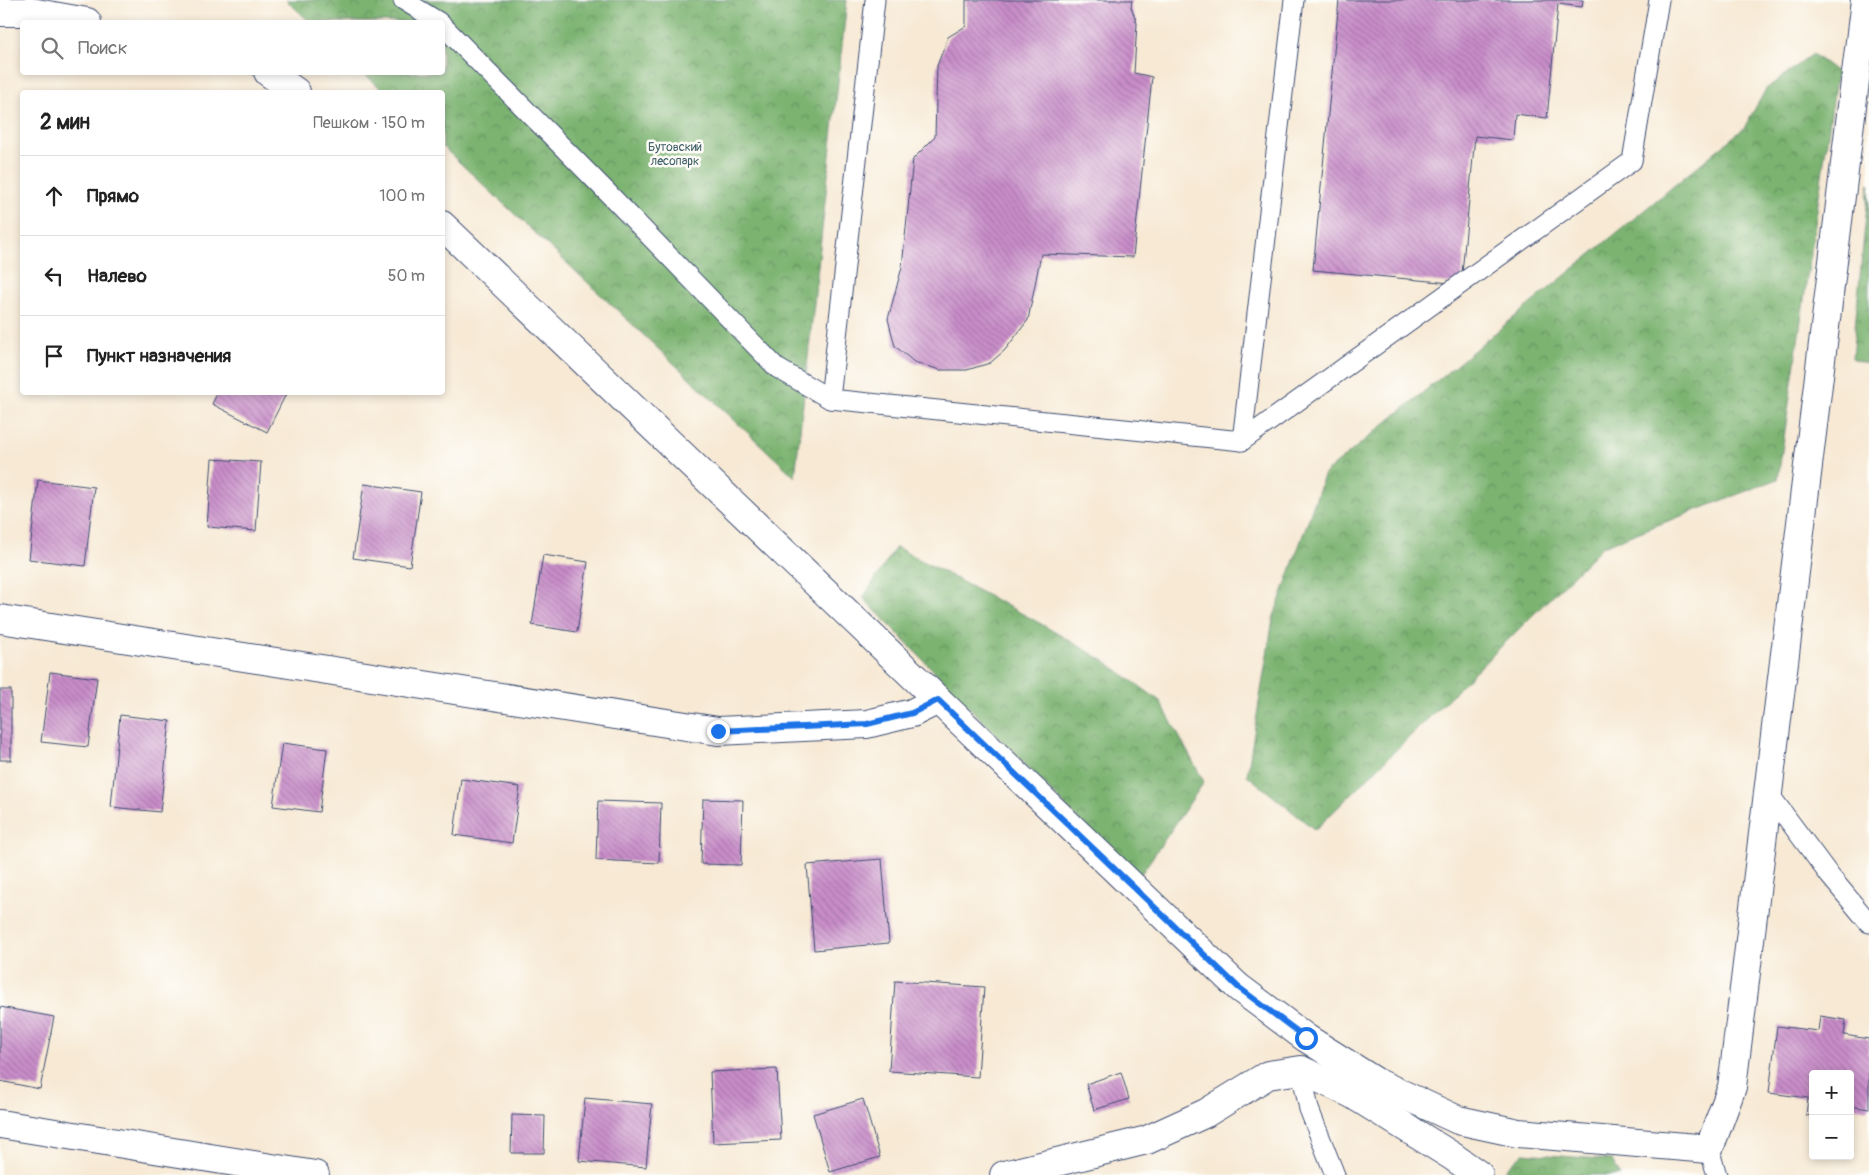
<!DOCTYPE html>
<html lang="ru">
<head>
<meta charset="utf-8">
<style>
  :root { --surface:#fff; --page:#f2f2f2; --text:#222; --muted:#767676; --line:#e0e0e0 }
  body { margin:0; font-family:Pangolin,sans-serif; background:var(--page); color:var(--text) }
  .controls { position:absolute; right:15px; bottom:15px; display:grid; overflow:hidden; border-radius:5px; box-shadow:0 2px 8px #0003 }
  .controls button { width:45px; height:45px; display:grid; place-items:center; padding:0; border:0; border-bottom:1px solid var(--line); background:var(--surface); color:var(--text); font:25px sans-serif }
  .stop { position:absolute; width:15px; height:15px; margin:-11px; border:4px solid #1a73e8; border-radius:50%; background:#fff }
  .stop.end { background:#1a73e8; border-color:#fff; box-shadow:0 1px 5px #0008 }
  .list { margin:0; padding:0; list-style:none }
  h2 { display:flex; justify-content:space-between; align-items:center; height:65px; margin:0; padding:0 20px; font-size:21px }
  h2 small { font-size:16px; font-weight:400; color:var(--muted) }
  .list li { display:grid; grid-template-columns:32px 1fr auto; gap:15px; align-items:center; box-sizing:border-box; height:80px; padding:0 20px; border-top:1px solid var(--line) }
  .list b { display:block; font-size:19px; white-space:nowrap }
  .list em { font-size:16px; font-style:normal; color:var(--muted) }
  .icon { flex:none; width:28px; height:28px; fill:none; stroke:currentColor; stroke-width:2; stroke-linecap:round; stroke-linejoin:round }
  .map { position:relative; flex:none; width:1869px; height:1175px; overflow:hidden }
  .search { position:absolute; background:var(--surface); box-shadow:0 2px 8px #0003; left:20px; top:20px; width:425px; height:55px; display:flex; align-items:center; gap:12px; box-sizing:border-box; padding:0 18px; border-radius:5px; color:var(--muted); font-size:19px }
  .panel { position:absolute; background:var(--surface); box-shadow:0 2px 8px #0003; left:20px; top:90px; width:425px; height:305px; border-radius:5px }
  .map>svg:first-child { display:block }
</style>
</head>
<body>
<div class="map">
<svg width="1869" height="1175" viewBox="0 0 1869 1175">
  <defs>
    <pattern id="forest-crowns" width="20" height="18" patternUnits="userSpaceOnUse" patternTransform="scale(1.25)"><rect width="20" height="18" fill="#7bb371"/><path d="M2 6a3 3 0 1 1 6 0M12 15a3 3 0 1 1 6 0" fill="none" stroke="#649260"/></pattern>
    <pattern id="building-back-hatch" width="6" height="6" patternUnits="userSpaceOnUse" patternTransform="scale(1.25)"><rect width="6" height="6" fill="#c98dc9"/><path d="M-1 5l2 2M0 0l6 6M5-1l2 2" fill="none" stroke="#a274a6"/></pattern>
  </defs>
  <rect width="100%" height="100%" fill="#fdfcf7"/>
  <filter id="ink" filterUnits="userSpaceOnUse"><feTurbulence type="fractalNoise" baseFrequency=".02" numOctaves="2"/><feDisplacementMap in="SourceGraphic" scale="10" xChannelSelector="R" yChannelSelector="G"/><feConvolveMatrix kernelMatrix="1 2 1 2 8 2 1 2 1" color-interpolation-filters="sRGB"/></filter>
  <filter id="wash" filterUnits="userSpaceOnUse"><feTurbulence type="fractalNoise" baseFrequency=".0096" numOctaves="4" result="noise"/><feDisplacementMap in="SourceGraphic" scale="20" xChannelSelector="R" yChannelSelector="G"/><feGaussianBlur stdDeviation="1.12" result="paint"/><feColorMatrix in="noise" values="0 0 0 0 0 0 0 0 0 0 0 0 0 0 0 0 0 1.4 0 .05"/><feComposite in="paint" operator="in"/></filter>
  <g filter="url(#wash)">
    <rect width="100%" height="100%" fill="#f7e9d4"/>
    <!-- forest -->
    <g fill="url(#forest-crowns)" stroke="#4b7168">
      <path d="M286 0H847L795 477 443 147 442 92H385L363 73 442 72V22H310Z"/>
      <path d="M1813 54 1837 72 1778 479 1603 546 1315 830 1247 775 1273 619 1325 473 1744 128 1766 89Z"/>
      <path d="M1869 184V365L1852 358Z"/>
      <path d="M896 547 1036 621 1106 662 1160 701 1204 782 1137 880 863 598Z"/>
      <path d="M1523 1153 1612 1160 1620 1175H1500Z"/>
    </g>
    <g id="blocks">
      <!-- building -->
      <g fill="url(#building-back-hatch)">
        <path d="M966 0H1132L1131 7 1137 23 1134 73 1152 77 1133 257 1041 254 1028 320 1005 350 990 363 967 370H940L914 362 895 346 888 319 902 267 913 159 935 137 937 66 948 37 966 26Z"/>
        <path d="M1339 0H1583L1582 7 1558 4 1547 118 1515 114 1513 140 1475 136 1461 284 1313 270Z"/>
        <path d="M218 392H287L267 432 212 404Z"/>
        <path d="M212 459 261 462 256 531 207 527Z"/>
        <path d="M38 480 94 487 85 566 29 559Z"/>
        <path d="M364 484 421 492 410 566 353 558Z"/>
        <path d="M543 555 588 562 577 632 532 625Z"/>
        <path d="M50 672 97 678 88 747 41 742Z"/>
        <rect x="0" y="690" width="11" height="70"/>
        <path d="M120 715 170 721 160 812 111 807Z"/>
        <path d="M282 743 327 749 319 812 273 806Z"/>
        <path d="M461 779 520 787 512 843 454 835Z"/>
        <path d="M703 799 743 800 741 865 701 864Z"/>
        <path d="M598 801 661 803 659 863 596 860Z"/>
        <path d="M882 859 889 943 814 950 807 865Z"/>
        <path d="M895 981 984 987 978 1077 889 1071Z"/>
        <path d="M0 1007 54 1017 40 1089 0 1081Z"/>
        <path d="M1820 1016 1846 1020 1844 1035 1869 1039V1109L1850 1106V1074H1813V1116L1806 1115 1808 1098 1769 1093 1777 1026 1818 1031Z"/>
        <path d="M777 1069 781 1140 713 1143 710 1072Z"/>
        <path d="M1121 1072 1129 1099 1094 1110 1086 1084Z"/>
        <path d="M585 1098 652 1104 646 1167 579 1161Z"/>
        <path d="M863 1099 880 1157 830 1172 813 1114Z"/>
        <path d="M512 1115 545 1116 544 1153H511Z"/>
      </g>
    </g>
  </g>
  <g filter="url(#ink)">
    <use href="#blocks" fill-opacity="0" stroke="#3c4b70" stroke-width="1"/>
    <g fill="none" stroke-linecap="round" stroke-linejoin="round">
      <defs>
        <g id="service">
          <path d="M403 0 439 22"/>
          <path d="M442 25 606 191 777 368 830 399 1242 441 1632 161 1659 0"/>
          <path d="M830 399 875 0"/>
          <path d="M1242 441 1294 0"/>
          <path d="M1769 794 1830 876 1869 923"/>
          <path d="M1301 1070 1309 1109 1335 1175"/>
          <path d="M1709 1149 1717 1175"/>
        </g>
        <g id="minor">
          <path d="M0 12H31L87 22"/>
          <path d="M268 72 296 92"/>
          <path d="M442 225 1238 987 1306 1038 1376 1082 1458 1120 1518 1133 1709 1149 1732 1087 1865 0"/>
          <path d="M0 619 718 731 867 724 912 713 938 700"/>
          <path d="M0 1124 315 1175"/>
          <path d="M1004 1175 1147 1140 1206 1113 1268 1075 1301 1070 1352 1094 1452 1156 1479 1175"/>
        </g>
      </defs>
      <!-- service casing -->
      <use href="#service" stroke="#3c4b70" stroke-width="21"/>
      <!-- minor casing -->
      <use href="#minor" stroke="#3c4b70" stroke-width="30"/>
      <!-- service -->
      <use href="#service" stroke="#fff" stroke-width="19"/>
      <!-- minor -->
      <use href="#minor" stroke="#fff" stroke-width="28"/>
    </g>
  </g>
  <g fill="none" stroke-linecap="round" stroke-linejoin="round" filter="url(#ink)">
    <!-- route -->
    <path stroke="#1a73e8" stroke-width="6" d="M718 731 867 724 912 713 938 700 1238 987 1306 1038"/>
  </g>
  <g text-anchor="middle" stroke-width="5" stroke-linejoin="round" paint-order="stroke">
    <!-- park labels -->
    <g font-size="12" fill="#416069" stroke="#fdfcf7">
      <text x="675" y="151">Бутовский<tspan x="675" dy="14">лесопарк</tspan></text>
    </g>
  </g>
</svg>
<div class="controls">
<button>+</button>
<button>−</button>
</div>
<div class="stop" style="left:1306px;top:1038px"></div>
<div class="stop end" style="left:718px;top:731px"></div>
<div class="search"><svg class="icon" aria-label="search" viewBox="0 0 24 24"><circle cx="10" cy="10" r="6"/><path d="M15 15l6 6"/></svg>Поиск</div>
<section class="panel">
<h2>2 мин<small>Пешком · 150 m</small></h2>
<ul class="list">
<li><svg class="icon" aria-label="ahead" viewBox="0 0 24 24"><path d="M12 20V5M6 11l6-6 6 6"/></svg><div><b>Прямо</b></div><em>100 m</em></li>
<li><svg class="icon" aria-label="left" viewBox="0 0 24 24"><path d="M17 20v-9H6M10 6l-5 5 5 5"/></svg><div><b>Налево</b></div><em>50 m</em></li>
<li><svg class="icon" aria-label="arrive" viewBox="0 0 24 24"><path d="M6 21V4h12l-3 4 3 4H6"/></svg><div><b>Пункт назначения</b></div></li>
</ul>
</section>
</div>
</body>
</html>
